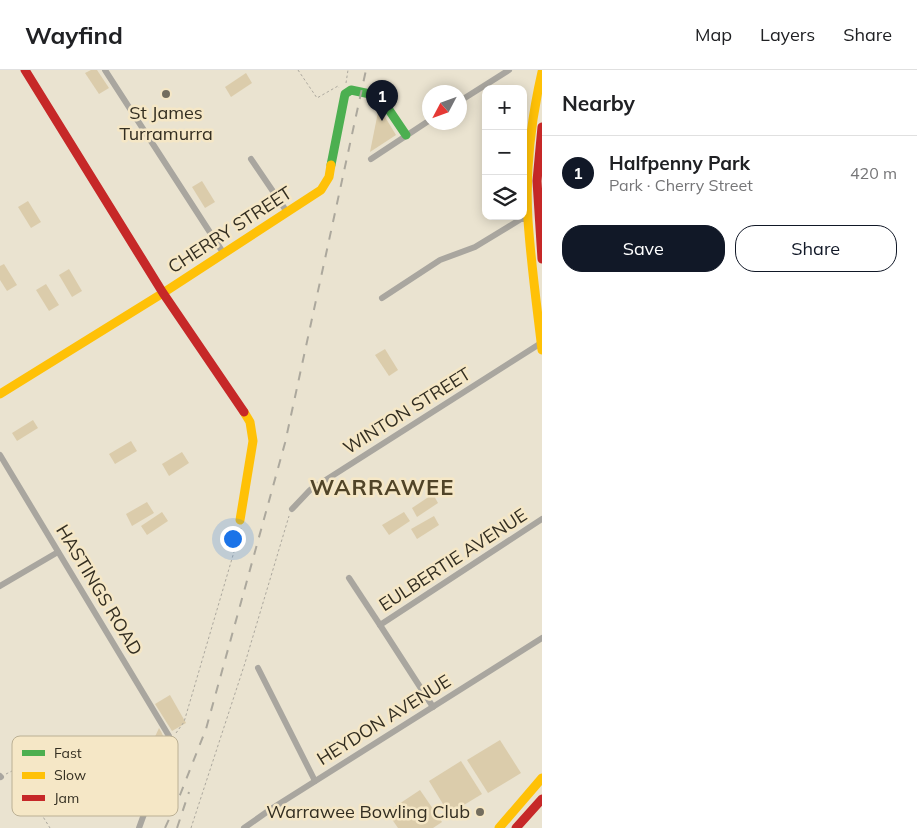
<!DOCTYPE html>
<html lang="en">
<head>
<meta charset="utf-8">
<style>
  :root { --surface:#fff; --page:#f6f6f6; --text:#202124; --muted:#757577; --line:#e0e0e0; --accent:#111827 }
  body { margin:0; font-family:Mulish,sans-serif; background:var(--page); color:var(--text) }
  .controls { position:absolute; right:15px; top:15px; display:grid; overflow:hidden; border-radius:10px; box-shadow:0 2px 12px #0003 }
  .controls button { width:45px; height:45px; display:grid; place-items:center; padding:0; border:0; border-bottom:1px solid var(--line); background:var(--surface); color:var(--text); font:25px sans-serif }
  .compass { position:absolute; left:422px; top:15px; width:45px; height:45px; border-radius:50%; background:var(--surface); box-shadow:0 2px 12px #0003; rotate:229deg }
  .you { position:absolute; left:232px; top:468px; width:18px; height:18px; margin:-12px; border:4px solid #fff; border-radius:50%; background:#1a73e8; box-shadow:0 0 0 8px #1a73e833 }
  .badge { display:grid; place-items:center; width:32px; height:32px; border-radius:50%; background:var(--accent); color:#fff; font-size:16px; font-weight:700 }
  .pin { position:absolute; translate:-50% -41px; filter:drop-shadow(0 1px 2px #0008) }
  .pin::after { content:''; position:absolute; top:26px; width:18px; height:15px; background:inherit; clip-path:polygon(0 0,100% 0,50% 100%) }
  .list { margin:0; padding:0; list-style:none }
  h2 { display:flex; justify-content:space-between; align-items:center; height:65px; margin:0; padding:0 20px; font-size:21px }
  h2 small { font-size:16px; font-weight:400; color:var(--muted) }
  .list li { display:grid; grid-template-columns:32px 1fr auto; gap:15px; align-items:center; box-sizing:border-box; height:75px; padding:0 20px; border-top:1px solid var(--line) }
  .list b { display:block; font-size:19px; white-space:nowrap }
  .list p { margin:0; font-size:16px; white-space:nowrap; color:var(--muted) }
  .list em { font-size:16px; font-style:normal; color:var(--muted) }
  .actions { display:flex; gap:10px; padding:15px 20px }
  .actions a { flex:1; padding:11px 0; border:1px solid var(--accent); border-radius:20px; text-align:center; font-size:18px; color:var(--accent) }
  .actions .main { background:var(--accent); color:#fff }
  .icon { flex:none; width:28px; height:28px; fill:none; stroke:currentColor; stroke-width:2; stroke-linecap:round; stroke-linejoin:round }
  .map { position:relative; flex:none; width:542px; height:758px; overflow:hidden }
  header { display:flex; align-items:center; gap:30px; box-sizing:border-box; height:70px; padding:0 25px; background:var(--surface); border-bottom:1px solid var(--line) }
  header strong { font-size:24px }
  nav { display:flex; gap:28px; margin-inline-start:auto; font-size:18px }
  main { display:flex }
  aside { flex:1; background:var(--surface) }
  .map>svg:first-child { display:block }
</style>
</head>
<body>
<header>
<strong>Wayfind</strong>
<nav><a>Map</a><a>Layers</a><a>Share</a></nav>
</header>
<main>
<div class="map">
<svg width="542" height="758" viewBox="0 0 542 758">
  <rect width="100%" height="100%" fill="#eae3d0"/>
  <!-- green -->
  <g fill="#dbccab">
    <path d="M91 0H97L109 18 99 24 85 3Z"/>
    <path d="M246 3 252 13 231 27 225 17Z"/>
    <path d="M379 37 396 65 370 82Z"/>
    <path d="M202 111 215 132 205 138 192 117Z"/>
    <path d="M28 131 41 152 31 158 18 137Z"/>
    <path d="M4 194 17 215 7 221 0 210V196Z"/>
    <path d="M69 199 82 221 72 227 59 205Z"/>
    <path d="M46 214 59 235 49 241 36 220Z"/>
    <path d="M385 279 398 300 389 306 375 285Z"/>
    <path d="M33 350 38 358 17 371 12 363Z"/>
    <path d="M131 371 137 381 115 394 109 384Z"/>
    <path d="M182 382 189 393 169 406 162 394Z"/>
    <path d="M433 424 438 433 417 447 412 438Z"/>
    <path d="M147 432 154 443 132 456 126 444Z"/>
    <path d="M162 442 168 451 147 465 141 456Z"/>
    <path d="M404 442 410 451 389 465 382 455Z"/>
    <path d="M434 446 439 455 417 469 411 459Z"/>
    <path d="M170 625 186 653 172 661 155 634Z"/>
    <path d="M159 658C166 669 165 674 160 686L147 684Z"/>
    <path d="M500 670 521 703 488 723 467 690Z"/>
    <path d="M461 691 482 724 449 744 429 711Z"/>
    <path d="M420 720 442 752 433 758H398L387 742Z"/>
  </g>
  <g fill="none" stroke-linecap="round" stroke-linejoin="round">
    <!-- path -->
    <g stroke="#aca89e" stroke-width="1" stroke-dasharray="2.5 2.5" stroke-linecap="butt">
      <path d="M298 0 317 28 338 16 339 18"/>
      <path d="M346 13 348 0"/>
      <path d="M176 663 184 652 241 458"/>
      <path d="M6 704 14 700 50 758"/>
      <path d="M191 758 245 593 289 446"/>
    </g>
    <!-- street -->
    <g stroke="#a9a69f" stroke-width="6">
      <path d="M105 0 224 184"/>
      <path d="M460 31 509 0"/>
      <path d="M251 89 287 142"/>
      <path d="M371 89 430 50"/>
      <path d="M382 228 440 190 475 177 521 149H528"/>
      <path d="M0 385 169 666 170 672 168 678 139 758"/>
      <path d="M292 439 310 420 541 273"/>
      <path d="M349 508 380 555"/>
      <path d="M0 516 58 482"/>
      <path d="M258 598 315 711"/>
      <path d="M433 637 380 555 542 449"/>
      <path d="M0 706 1 707"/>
      <path d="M244 758 271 739 542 568"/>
    </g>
    <!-- fast -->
    <path stroke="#4caf50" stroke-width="9" d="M331 95 345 24 351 20 375 25 381 28 406 65"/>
    <!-- slow -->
    <g stroke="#ffc107" stroke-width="9">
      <path d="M542 2C531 50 525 101 528 150 531 194 537 237 542 280"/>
      <path d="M0 324 163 223 321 120 329 107 331 95"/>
      <path d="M240 450 253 371 250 352 244 342"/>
      <path d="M499 758 542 708"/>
    </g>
    <!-- jam -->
    <g stroke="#c62828" stroke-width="9">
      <path d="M25 0 163 223 244 342"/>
      <path d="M542 57 537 111 542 189"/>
      <path d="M516 758 542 729"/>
    </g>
    <!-- rail -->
    <g stroke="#aca89d" stroke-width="2" stroke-dasharray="9 9" stroke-linecap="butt">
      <path d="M165 758 180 725 206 659 285 373 366 0"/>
      <path d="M177 758 189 722"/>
    </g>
  </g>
  <!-- markers -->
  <g fill="#736d5e" stroke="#f5e7c6" stroke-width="2">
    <circle cx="166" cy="24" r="5"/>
    <circle cx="480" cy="742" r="5"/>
  </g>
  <g text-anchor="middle" stroke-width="5" stroke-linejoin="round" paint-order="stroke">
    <!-- poi labels -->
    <g font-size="18" fill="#332e21" stroke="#f5e7c6">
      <text x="166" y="49">St James<tspan x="166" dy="21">Turramurra</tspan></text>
      <text x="470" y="748" text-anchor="end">Warrawee Bowling Club</text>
    </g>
    <!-- street labels -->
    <g font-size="18" fill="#332e21" stroke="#f5e7c6">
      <text transform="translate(230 160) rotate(-33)" y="6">CHERRY STREET</text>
      <text transform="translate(407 341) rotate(-32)" y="6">WINTON STREET</text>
      <text transform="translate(453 490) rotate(-33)" y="6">EULBERTIE AVENUE</text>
      <text transform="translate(99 520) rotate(59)" y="6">HASTINGS ROAD</text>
      <text transform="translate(384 650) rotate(-32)" y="6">HEYDON AVENUE</text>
    </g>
    <!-- district labels -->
    <g font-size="22" font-weight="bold" letter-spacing="1" fill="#504428" stroke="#f5e7c6">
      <text x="382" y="425">WARRAWEE</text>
    </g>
  </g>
  <!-- legend -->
  <rect x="12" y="666" width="166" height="80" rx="8" fill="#f5e7c6" stroke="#bbb094" stroke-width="1"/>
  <rect x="22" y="680" width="23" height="6" fill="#4caf50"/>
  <rect x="22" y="702" width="23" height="7" fill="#ffc107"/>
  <rect x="22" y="725" width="23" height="6" fill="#c62828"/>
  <g font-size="14" fill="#332e21">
    <text x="54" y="688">Fast</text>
    <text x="54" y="710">Slow</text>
    <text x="54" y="733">Jam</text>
  </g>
</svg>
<div class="controls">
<button>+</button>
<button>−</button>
<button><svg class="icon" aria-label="layers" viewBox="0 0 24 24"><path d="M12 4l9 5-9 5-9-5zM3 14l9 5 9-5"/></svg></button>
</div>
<svg class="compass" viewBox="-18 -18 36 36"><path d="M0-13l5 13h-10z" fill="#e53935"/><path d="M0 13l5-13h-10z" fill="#757577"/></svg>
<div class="you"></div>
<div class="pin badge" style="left:382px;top:51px">1</div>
</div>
<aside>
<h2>Nearby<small></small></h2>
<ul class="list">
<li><span class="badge">1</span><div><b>Halfpenny Park</b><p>Park · Cherry Street</p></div><em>420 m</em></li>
</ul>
<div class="actions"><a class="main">Save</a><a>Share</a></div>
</aside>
</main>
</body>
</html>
